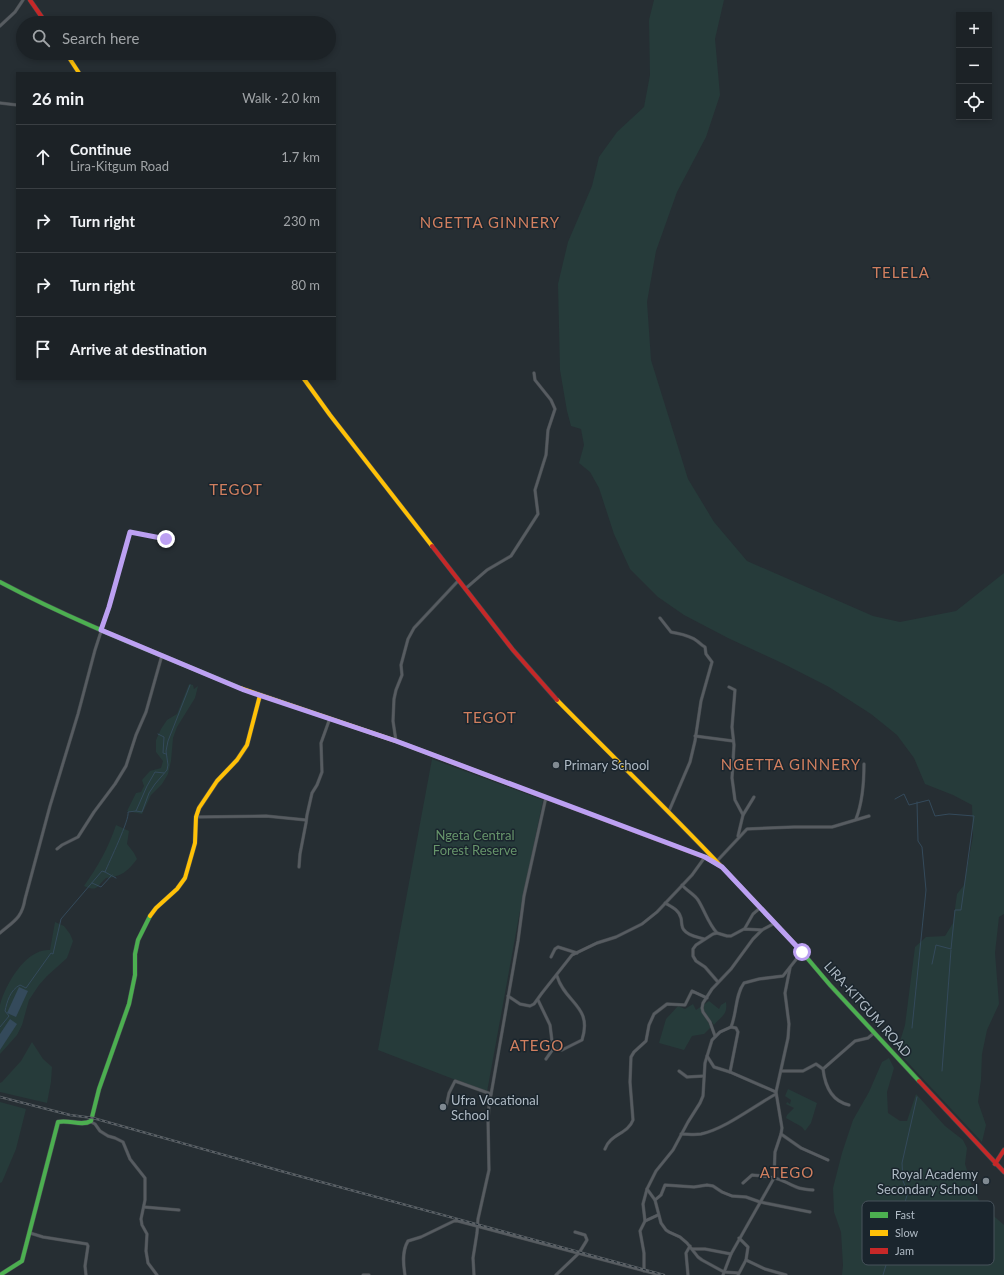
<!DOCTYPE html>
<html lang="en">
<head>
<meta charset="utf-8">
<style>
  :root { --surface:#1c2226; --page:#252a2e; --text:#f1f3f6; --muted:#a0a4a7; --line:#3a3f43 }
  body { margin:0; font-family:Lato,sans-serif; background:var(--page); color:var(--text) }
  .controls { position:absolute; right:12px; top:12px; display:grid; overflow:hidden; border-radius:0px; box-shadow:0 2px 6px #0003 }
  .controls button { width:36px; height:36px; display:grid; place-items:center; padding:0; border:0; border-bottom:1px solid var(--line); background:var(--surface); color:var(--text); font:20px sans-serif }
  .stop { position:absolute; width:12px; height:12px; margin:-9px; border:3px solid #bca0f2; border-radius:50%; background:#fff }
  .stop.end { background:#bca0f2; border-color:#fff; box-shadow:0 1px 4px #0008 }
  .list { margin:0; padding:0; list-style:none }
  h2 { display:flex; justify-content:space-between; align-items:center; height:52px; margin:0; padding:0 16px; font-size:17px }
  h2 small { font-size:13px; font-weight:400; color:var(--muted) }
  .list li { display:grid; grid-template-columns:26px 1fr auto; gap:12px; align-items:center; box-sizing:border-box; height:64px; padding:0 16px; border-top:1px solid var(--line) }
  .list b { display:block; font-size:15px; white-space:nowrap }
  .list p { margin:0; font-size:13px; white-space:nowrap; color:var(--muted) }
  .list em { font-size:13px; font-style:normal; color:var(--muted) }
  .icon { flex:none; width:22px; height:22px; fill:none; stroke:currentColor; stroke-width:2; stroke-linecap:round; stroke-linejoin:round }
  .map { position:relative; flex:none; width:1004px; height:1275px; overflow:hidden }
  .search { position:absolute; background:var(--surface); box-shadow:0 2px 6px #0003; left:16px; top:16px; width:320px; height:44px; display:flex; align-items:center; gap:10px; box-sizing:border-box; padding:0 14px; border-radius:22px; color:var(--muted); font-size:15px }
  .panel { position:absolute; background:var(--surface); box-shadow:0 2px 6px #0003; left:16px; top:72px; width:320px; height:308px; border-radius:0px }
  .map>svg:first-child { display:block }
</style>
</head>
<body>
<div class="map">
<svg width="1004" height="1275" viewBox="0 0 1004 1275">
  <rect width="100%" height="100%" fill="#262e33"/>
  <!-- green -->
  <g fill="#263b3a">
    <path d="M654 0H724L715 39 720 95 706 137 677 192 656 251 647 302 651 360 688 479 714 522 747 561 873 616 900 622 956 611 1004 573V914L999 917 995 953 999 1004 987 1030 982 1054 981 1080 978 1102 986 1125 982 1142 897 1051 905 1025 915 947 926 937 945 936 953 923 957 894 964 885 973 836 972 805 953 795 925 784 914 758 897 735 871 714 829 687 784 664 728 638 684 615 658 597 630 569 614 534 599 488 590 472 579 463 584 445 581 429 571 426 567 411 560 370 558 284 568 242 592 186 599 157 617 132 644 107 650 75 649 20Z"/>
    <path d="M189 684 193 685 194 689 198 686 195 698 177 727 173 738 171 761 168 774 162 784 151 795 142 814 127 811 136 793 141 792 144 786 142 780 150 771 161 768 163 761 156 752V740L161 729 167 720 177 714Z"/>
    <path d="M432 759 543 800 519 916 487 1092 378 1050Z"/>
    <path d="M116 825 129 831 127 844 134 853 137 859C128 871 121 877 106 878 96 887 98 892 84 886 98 866 108 849 116 825Z"/>
    <path d="M55 922 64 926 70 934 73 941 67 958 47 976 39 985 29 1000 22 1025 17 1035 0 1054C0 1042 0 1016 0 1005 5 985 26 948 50 950Z"/>
    <path d="M709 1001 719 1009 721 1005 726 1002C728 1015 721 1016 714 1025L709 1018 707 1020 711 1027 704 1034 692 1036 684 1050 659 1043 666 1019 678 1006 685 1009 693 1004 696 1010Z"/>
    <path d="M32 1042 43 1059 52 1067 51 1082 47 1103 0 1092V1083L2 1082 21 1061Z"/>
    <path d="M889 1058 894 1068 887 1092 888 1113 900 1121H907L916 1094 945 1126 963 1140 967 1148 965 1164 972 1186 981 1205 1004 1225V1275H842L843 1265 841 1232 834 1212 833 1188 842 1153 853 1120 869 1092 882 1062Z"/>
    <path d="M788 1089 817 1103 811 1123 805 1131 802 1127 786 1118 787 1115 794 1108 786 1104 787 1102 790 1104 791 1100 785 1096Z"/>
    <path d="M0 1102 26 1109 16 1149 2 1182 0 1183Z"/>
  </g>
  <!-- water -->
  <g fill="#344a5b">
    <path d="M19 987 28 991 16 1017 7 1013Z"/>
    <path d="M10 1019 17 1024 0 1050V1034Z"/>
  </g>
  <g fill="none" stroke-linecap="round" stroke-linejoin="round">
    <!-- stream -->
    <g stroke="#344a5b" stroke-width="1">
      <path d="M158 734 164 737 163 753 166 754"/>
      <path d="M895 799 904 794 909 805 929 800 935 816 949 814 974 816 961 910H955L951 949 936 945 932 964"/>
      <path d="M136 811 142 812 149 793 155 784 167 770 168 765 166 751 168 741 190 685"/>
      <path d="M105 872 116 878"/>
      <path d="M92 883 101 887 112 875"/>
      <path d="M0 1027 9 1016 5 1011C7 1002 10 990 20 985L26 988 51 953 53 954 61 919 102 871 105 872C109 862 130 819 128 812L136 811 147 786 155 772 164 773"/>
      <path d="M912 1028 926 890 922 847 918 841 917 802"/>
      <path d="M942 1071 951 950"/>
      <path d="M883 1275 908 1192 903 1181 902 1163 917 1097"/>
    </g>
    <defs>
      <g id="street">
        <path d="M0 26 15 12 23 0"/>
        <path d="M0 103 17 105"/>
        <path d="M465 589 487 570 511 556 538 514 535 490 546 455 548 430 555 409 551 400 535 380 534 373"/>
        <path d="M660 618 671 632C680 634 690 635 697 641 700 643 701 645 705 647L706 654 712 662 701 701 695 741 690 762 669 811"/>
        <path d="M729 687 735 690 732 727 734 745 732 778 735 800 743 815"/>
        <path d="M695 736 733 741"/>
        <path d="M396 741 393 721 394 699 396 690 402 675 401 665 408 639 414 628 458 581"/>
        <path d="M196 817 266 816 306 820"/>
        <path d="M856 819C863 801 864 782 864 764"/>
        <path d="M738 836 743 815 754 797"/>
        <path d="M57 849 62 845 78 837 94 812 115 784 126 766 136 735 146 712 162 655"/>
        <path d="M717 861 747 829 794 827H832L869 816"/>
        <path d="M299 867 300 854 306 823 307 815 312 793 317 785 322 772 321 743 330 718"/>
        <path d="M682 885C687 891 694 894 698 900 705 911 708 923 717 933"/>
        <path d="M665 903C672 907 679 910 681 918 682 922 681 927 684 930 688 936 698 937 704 939"/>
        <path d="M745 928 753 914 760 908"/>
        <path d="M0 933C14 921 22 918 25 899L50 806 78 714 95 650 109 607 130 532 166 539"/>
        <path d="M551 957 555 949 558 947 577 953"/>
        <path d="M718 982 705 967 696 961 693 956V949L696 945 713 934 717 933 727 936H731L744 929 762 930"/>
        <path d="M508 996 520 1004 530 1006 534 1004 542 993 572 955 597 943 616 937 642 924 657 912 692 875 705 857"/>
        <path d="M538 1000 550 1025 553 1049 546 1059"/>
        <path d="M731 1027 736 1028 738 1032 730 1072 776 1092"/>
        <path d="M715 1036 710 1022 703 1012 702 1008 703 1003 712 989 731 969 753 939 762 930 775 923"/>
        <path d="M553 1049 562 1050 582 1040C593 1006 565 1003 557 976"/>
        <path d="M707 1056 714 1067 730 1072"/>
        <path d="M823 1069 855 1041 868 1038 874 1033"/>
        <path d="M679 1071 687 1077 704 1076"/>
        <path d="M781 1071H803L816 1064 823 1069C825 1086 831 1101 849 1105"/>
        <path d="M446 1107 449 1093 455 1081 491 1094"/>
        <path d="M91 1122 95 1124 100 1131 108 1136 115 1138 123 1142 130 1159 145 1178V1200L141 1219 142 1225 147 1234 146 1251 148 1263 157 1275"/>
        <path d="M681 1134C688 1134 694 1135 701 1134 725 1129 754 1106 776 1094"/>
        <path d="M781 1134 801 1148 828 1160"/>
        <path d="M605 1149C610 1134 628 1134 633 1120L630 1082 631 1057 634 1052 646 1041 649 1025 654 1014 667 1004 685 1005 692 991 707 998"/>
        <path d="M743 1183 752 1175C762 1176 774 1176 783 1181 797 1187 797 1189 813 1190"/>
        <path d="M647 1189 655 1200 661 1223 666 1230 669 1232 680 1237 687 1243 698 1257 702 1260 724 1272 738 1273"/>
        <path d="M655 1200 661 1195 665 1185 694 1187 707 1185 713 1186 722 1192 732 1196 746 1197 760 1202 810 1212"/>
        <path d="M144 1207 179 1210"/>
        <path d="M645 1221 658 1215"/>
        <path d="M30 1233 43 1237 87 1244 88 1246 85 1266 86 1275"/>
        <path d="M692 1249H705L731 1254 774 1178 775 1152 781 1134 782 1128 776 1092 788 1038 789 1024 785 993 790 968"/>
        <path d="M746 1260 765 1269 786 1275"/>
        <path d="M644 1271V1253L640 1231 645 1221 643 1204 647 1189 656 1171 673 1150 688 1122 700 1103 703 1096 705 1063 712 1040 720 1032 731 1027C737 1013 735 995 744 983L759 979 783 976 802 952"/>
        <path d="M363 1275H369"/>
        <path d="M405 1275C403 1263 402 1251 408 1241L421 1237 454 1221H458L660 1275"/>
        <path d="M474 1275 473 1258 477 1233 478 1219 489 1170 488 1120 489 1106 518 941 524 896 546 797"/>
        <path d="M556 1275 579 1253 587 1240 585 1235 575 1232"/>
        <path d="M688 1275 686 1253 690 1246"/>
        <path d="M723 1275 731 1254"/>
        <path d="M738 1275 746 1260 748 1247 739 1238"/>
      </g>
      <g id="fast">
        <path d="M0 582C77 623 159 654 240 688"/>
        <path d="M707 858 722 867 802 952 830 985 919 1081"/>
        <path d="M0 1275 22 1261 58 1122C69 1119 81 1127 91 1121L99 1089 129 1004 135 975V954L138 940 150 916"/>
      </g>
      <g id="slow">
        <path d="M66 53 79 73"/>
        <path d="M304 379 330 415 432 546"/>
        <path d="M240 688 396 741 510 784"/>
        <path d="M557 700C611 755 667 809 720 865"/>
        <path d="M150 916 156 908 177 889 185 878 195 843 196 817 199 808 217 781 237 760 247 745 260 695"/>
      </g>
      <g id="jam">
        <path d="M30 0 46 23"/>
        <path d="M432 546 513 650 557 700"/>
        <path d="M510 784 707 858"/>
        <path d="M919 1081 1004 1172"/>
        <path d="M995 1164 1004 1150"/>
      </g>
    </defs>
    <!-- street casing -->
    <use href="#street" stroke="#444a4e" stroke-width="3.5"/>
    <!-- fast casing -->
    <use href="#fast" stroke="#444a4e" stroke-width="5"/>
    <!-- slow casing -->
    <use href="#slow" stroke="#444a4e" stroke-width="5"/>
    <!-- jam casing -->
    <use href="#jam" stroke="#444a4e" stroke-width="5"/>
    <!-- street -->
    <use href="#street" stroke="#575c61" stroke-width="2.5"/>
    <!-- fast -->
    <use href="#fast" stroke="#4caf50" stroke-width="4"/>
    <!-- slow -->
    <use href="#slow" stroke="#ffc107" stroke-width="4"/>
    <!-- jam -->
    <use href="#jam" stroke="#c62828" stroke-width="4"/>
    <defs>
      <path id="rail" d="M0 1097 70 1115 93 1118 288 1173 664 1275"/>
    </defs>
    <!-- rail casing -->
    <use href="#rail" stroke="#5a6065" stroke-width="2.5"/>
    <!-- rail -->
    <use href="#rail" stroke="#1a252d" stroke-width="1" stroke-dasharray="3" stroke-linecap="butt"/>
  </g>
  <g fill="none" stroke-linecap="round" stroke-linejoin="round">
    <!-- route -->
    <path stroke="#bca0f2" stroke-width="5" d="M166 539 130 532 109 607 101 630 244 690 396 741 705 857 722 867 802 952"/>
  </g>
  <!-- markers -->
  <g fill="#808a92" stroke="#1a252d" stroke-width="1.5">
    <circle cx="556" cy="765" r="4"/>
    <circle cx="443" cy="1107" r="4"/>
    <circle cx="986" cy="1181" r="4"/>
  </g>
  <g text-anchor="middle" stroke-width="3" stroke-linejoin="round" paint-order="stroke">
    <!-- poi labels -->
    <g font-size="13" fill="#b0bbc5" stroke="#1a252d" text-anchor="start">
      <text x="564" y="770">Primary School</text>
      <text x="451" y="1105">Ufra Vocational<tspan x="451" dy="15">School</tspan></text>
      <text x="978" y="1179" text-anchor="end">Royal Academy<tspan x="978" dy="15">Secondary School</tspan></text>
    </g>
    <!-- park labels -->
    <g font-size="13" fill="#67956b" stroke="#1a252d">
      <text x="475" y="840">Ngeta Central<tspan x="475" dy="15">Forest Reserve</tspan></text>
    </g>
    <!-- street labels -->
    <g font-size="13" fill="#b0bbc5" stroke="#1a252d">
      <text transform="translate(868 1009) rotate(48)" y="5">LIRA-KITGUM ROAD</text>
    </g>
    <!-- quarter labels -->
    <g font-size="15" letter-spacing="1" fill="#d17f5f" stroke="#1a252d">
      <text x="490" y="228">NGETTA GINNERY</text>
      <text x="901" y="278">TELELA</text>
      <text x="236" y="495">TEGOT</text>
      <text x="490" y="723">TEGOT</text>
      <text x="791" y="770">NGETTA GINNERY</text>
      <text x="537" y="1051">ATEGO</text>
      <text x="787" y="1178">ATEGO</text>
    </g>
  </g>
  <!-- legend -->
  <rect x="862" y="1201" width="132" height="64" rx="6" fill="#1a252d" stroke="#47525b" stroke-width="1"/>
  <rect x="870" y="1212" width="18" height="6" fill="#4caf50"/>
  <rect x="870" y="1230" width="18" height="6" fill="#ffc107"/>
  <rect x="870" y="1248" width="18" height="6" fill="#c62828"/>
  <g font-size="11" fill="#b0bbc5">
    <text x="895" y="1219">Fast</text>
    <text x="895" y="1237">Slow</text>
    <text x="895" y="1255">Jam</text>
  </g>
</svg>
<div class="controls">
<button>+</button>
<button>−</button>
<button><svg class="icon" aria-label="locate" viewBox="0 0 24 24"><circle cx="12" cy="12" r="6"/><path d="M12 2v4M12 18v4M2 12h4M18 12h4"/></svg></button>
</div>
<div class="stop" style="left:802px;top:952px"></div>
<div class="stop end" style="left:166px;top:539px"></div>
<div class="search"><svg class="icon" aria-label="search" viewBox="0 0 24 24"><circle cx="10" cy="10" r="6"/><path d="M15 15l6 6"/></svg>Search here</div>
<section class="panel">
<h2>26 min<small>Walk · 2.0 km</small></h2>
<ul class="list">
<li><svg class="icon" aria-label="ahead" viewBox="0 0 24 24"><path d="M12 20V5M6 11l6-6 6 6"/></svg><div><b>Continue</b><p>Lira-Kitgum Road</p></div><em>1.7 km</em></li>
<li><svg class="icon" aria-label="right" viewBox="0 0 24 24"><path d="M7 20v-9h11M14 6l5 5-5 5"/></svg><div><b>Turn right</b></div><em>230 m</em></li>
<li><svg class="icon" aria-label="right" viewBox="0 0 24 24"><path d="M7 20v-9h11M14 6l5 5-5 5"/></svg><div><b>Turn right</b></div><em>80 m</em></li>
<li><svg class="icon" aria-label="arrive" viewBox="0 0 24 24"><path d="M6 21V4h12l-3 4 3 4H6"/></svg><div><b>Arrive at destination</b></div></li>
</ul>
</section>
</div>
</body>
</html>
